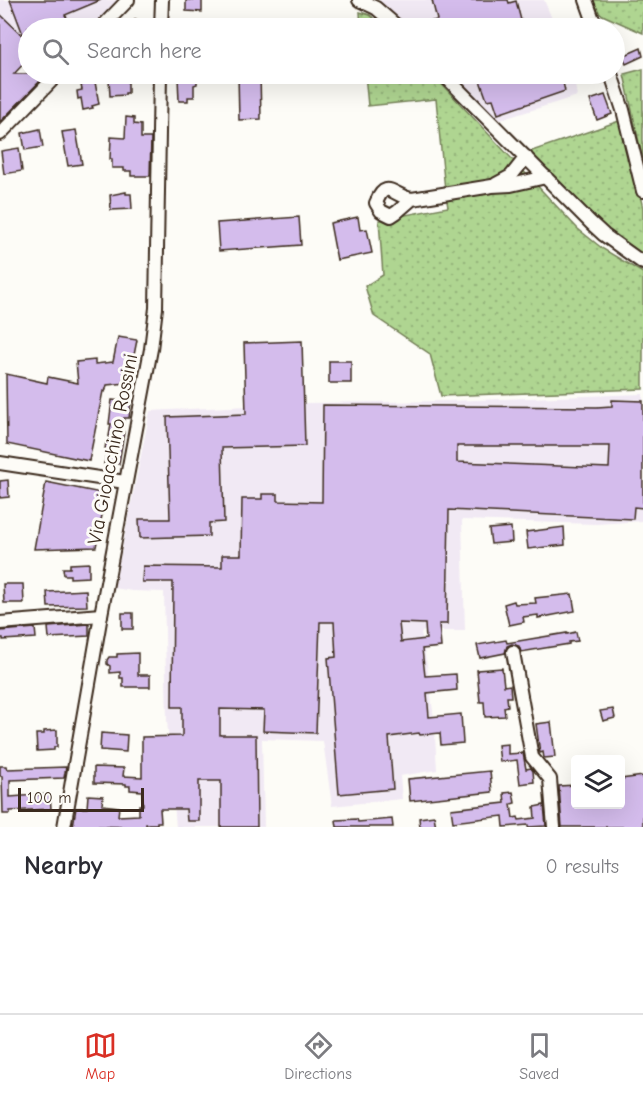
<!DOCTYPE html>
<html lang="en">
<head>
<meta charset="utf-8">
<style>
  :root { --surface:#fff; --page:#f7f7f7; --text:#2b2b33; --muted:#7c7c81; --line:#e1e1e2; --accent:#d93025 }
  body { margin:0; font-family:"Comic Neue",sans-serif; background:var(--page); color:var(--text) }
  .controls { position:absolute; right:18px; bottom:18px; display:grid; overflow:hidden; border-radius:6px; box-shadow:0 6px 24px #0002 }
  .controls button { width:54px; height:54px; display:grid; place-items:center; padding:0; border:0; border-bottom:2px solid var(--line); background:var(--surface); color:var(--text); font:30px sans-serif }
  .scale { position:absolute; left:18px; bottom:15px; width:126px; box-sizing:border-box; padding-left:6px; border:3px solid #3b2a1e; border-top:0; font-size:16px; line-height:21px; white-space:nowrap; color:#3b2a1e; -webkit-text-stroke:4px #fdfcf7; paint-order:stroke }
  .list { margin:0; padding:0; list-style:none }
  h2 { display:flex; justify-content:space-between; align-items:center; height:78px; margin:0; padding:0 24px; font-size:26px }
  h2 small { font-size:20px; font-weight:400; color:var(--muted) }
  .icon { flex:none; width:33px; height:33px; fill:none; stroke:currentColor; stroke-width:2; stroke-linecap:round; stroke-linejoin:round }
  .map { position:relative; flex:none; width:643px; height:827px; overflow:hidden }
  .search { position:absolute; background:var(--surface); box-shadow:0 6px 24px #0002; left:18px; right:18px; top:18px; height:66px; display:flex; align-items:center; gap:15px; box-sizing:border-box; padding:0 21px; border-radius:33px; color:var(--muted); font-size:22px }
  .sheet { height:186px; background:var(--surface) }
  nav { display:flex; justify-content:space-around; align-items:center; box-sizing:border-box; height:84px; border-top:2px solid var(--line); background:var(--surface); font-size:16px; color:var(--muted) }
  nav a { display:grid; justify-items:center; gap:3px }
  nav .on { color:var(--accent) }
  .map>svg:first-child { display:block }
</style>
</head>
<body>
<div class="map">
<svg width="643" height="827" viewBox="0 0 643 827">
  <defs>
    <pattern id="grass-dots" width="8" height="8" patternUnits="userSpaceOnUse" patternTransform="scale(1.5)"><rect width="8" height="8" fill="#afd591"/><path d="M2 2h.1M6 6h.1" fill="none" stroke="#97b77d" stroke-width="1.8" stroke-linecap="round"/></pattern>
  </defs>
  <rect width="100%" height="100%" fill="#fdfcf7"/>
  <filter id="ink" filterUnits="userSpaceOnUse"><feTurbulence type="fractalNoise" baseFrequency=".0167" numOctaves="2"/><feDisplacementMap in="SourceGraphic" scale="12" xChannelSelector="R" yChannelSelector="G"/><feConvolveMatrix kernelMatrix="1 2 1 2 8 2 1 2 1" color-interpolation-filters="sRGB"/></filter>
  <g filter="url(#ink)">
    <!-- built -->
    <g fill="#f1e9f4">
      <path d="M0 0H119L92 28H28V41L0 14Z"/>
      <path d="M379 0H544L556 28H408Z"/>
      <path d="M453 74H573L577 96 500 120Z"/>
      <path d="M643 394V521L597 524 462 520 465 631H425L421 632 427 665 434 719 437 770 400 776 402 799 332 806 323 741 262 739 264 827H176L167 720 164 592 132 591 114 588 150 411 307 403 448 401Z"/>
    </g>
    <!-- grass -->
    <g fill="url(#grass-dots)" stroke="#758058" stroke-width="1.5">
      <path d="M593 0H643V33L600 14Z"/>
      <path d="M360 12 370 15 385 28H361Z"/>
      <path d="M643 69V161L624 74Z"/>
      <path d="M365 74H432L578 229 603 249 643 273V389L441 396 430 354 374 316 365 286 383 275 379 220 448 207 445 190 436 99 368 106Z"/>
      <path d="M622 120 643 208V258L605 232 526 153Z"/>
    </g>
    <!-- building -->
    <g fill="#d4bcec" stroke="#3b2a1e" stroke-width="1.5" fill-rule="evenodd">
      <path d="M10 0H101L65 15 68 19 47 28 45 25 38 28H28V59L14 74H47L0 122V14L24 37Z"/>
      <path d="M186 0H202V12L186 11Z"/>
      <path d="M432 0H508L509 3 516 1 523 28H430L428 22 437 20Z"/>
      <path d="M135 19 153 24V28H127L129 21 134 22Z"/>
      <path d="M641 48 643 56 626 64 623 56Z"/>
      <path d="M238 74H260L261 119 239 120Z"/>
      <path d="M485 74H561L565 91 498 114 493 99 487 100 478 75Z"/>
      <path d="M197 76V84L194 85V97H188V101H179L178 77Z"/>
      <path d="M128 78V93H125V95L110 96 109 79Z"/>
      <path d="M95 82 99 104 92 106 93 108 83 110 81 98 78 99 77 91 82 90 81 85Z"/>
      <path d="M605 95 612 114 597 120 590 100Z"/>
      <path d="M126 117 134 118V124L141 125V138H151L150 176H131V171H124V168H112V159H110L111 139V137L125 138Z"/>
      <path d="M40 129 43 147 25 150 22 133Z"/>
      <path d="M76 130 82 164 68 166 62 132Z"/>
      <path d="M19 148 22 171 4 174 1 151Z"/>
      <path d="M126 192V194H131L132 209 111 210 110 195Z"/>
      <path d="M299 217 301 245 219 251 217 223Z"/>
      <path d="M358 217 360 230 367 229 372 253 337 260 330 223Z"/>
      <path d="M118 337 137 340 131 370 135 369 136 382 107 385 105 392 103 391 89 461 7 444 6 374 47 383 48 377 78 383 76 362 95 360V364L113 362Z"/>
      <path d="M302 341 305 446 222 448 224 522 209 523V536L140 538 139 519H170L167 417 246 414 244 343Z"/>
      <rect x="329" y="361" width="22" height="22"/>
      <path d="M112 400 131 402 129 418H124L122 432H124L119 464 112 463V465L104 464 107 449H105L106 442H108L111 424H109Z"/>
      <path d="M612 400 643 401V508L634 507 633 519 449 510 447 624H439L441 647 422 649 425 676 456 674 457 690 427 693 429 717 461 714 463 743 441 745 440 733 420 735 419 733 389 737 393 789 339 794 328 658 336 657 334 622H320L316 733 263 731 264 710 220 709V735H256L257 827H221V781H199V821H187L186 809H160L161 822H157V824H146V827L73 826 76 808H87L88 795 103 796 102 805 119 807 118 816 139 815V805H143L142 791 130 790V786H126V784L94 783V767L124 768 123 776 142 777V737L182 736V707H172L173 582H142L143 566 222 567V555H241L242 499H262V494H278V501L322 502 323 405 597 407 612 406ZM457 446H610L609 468 457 462ZM399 623 425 624 426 639 401 642Z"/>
      <path d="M8 480 9 497 0 498V481Z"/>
      <path d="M46 482 106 494 96 547 34 549Z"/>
      <path d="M511 527 512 542 491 544 489 529Z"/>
      <path d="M564 527 565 545 528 549 526 532Z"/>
      <path d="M89 563V577L70 578V575H64L63 568H70V564Z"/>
      <path d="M3 584H23L24 603H4Z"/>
      <path d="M86 590 87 606 48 607 47 592Z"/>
      <path d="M572 594 575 611 538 618V615L523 617 524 622 509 625 504 604 514 601 515 604 536 603 535 598Z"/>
      <rect x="122" y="613" width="11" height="16"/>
      <path d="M89 624V636L49 638 48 627Z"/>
      <path d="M35 628 36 638 3 640V638H0V631Z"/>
      <path d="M576 632 578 641 569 642V644L521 652 519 646 512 644 507 646 505 653 480 658 477 645 506 640 507 643 567 633V634Z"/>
      <path d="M138 653V675H150V687H123V678H120V672L110 673V666L107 664V660L109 657H117V654Z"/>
      <path d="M502 668 504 686 510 685 511 697H507L508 706 504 707 505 716 485 717 484 702H480L477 670Z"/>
      <path d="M613 709 615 718 603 721 600 711Z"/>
      <path d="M551 722 555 757 544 758 543 752 540 753 536 724Z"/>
      <path d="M57 730V747H54V750L37 751 36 734H44V731Z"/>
      <path d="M101 733 127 735 126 752 100 750Z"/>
      <path d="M508 744V754L523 753 526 769 531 768 533 771 534 782 520 784 517 760 500 762 498 745Z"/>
      <path d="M0 766H6L7 769 66 767 64 778 10 780V797L50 794 51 809 10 811V814H3L2 776H0Z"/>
      <path d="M490 771 492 792 410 801 408 779Z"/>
      <path d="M643 776V827H562L559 786 576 785V804H621V779Z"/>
      <path d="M513 792 515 803 511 804 513 818 518 817 519 820 535 818 534 807 544 805 546 826 528 827V825L504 827 503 816 453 822 451 809 505 803 504 793Z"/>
      <path d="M434 816 436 827H420L419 818Z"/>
      <path d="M357 819 358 822 392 819 393 827H337L336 820Z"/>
    </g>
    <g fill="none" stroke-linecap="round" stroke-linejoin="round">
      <defs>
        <g id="minor">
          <path d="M359 0 376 8 399 28"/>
          <path d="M586 0 596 28"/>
          <path d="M101 28 128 0"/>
          <path d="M161 28 162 0"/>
          <path d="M443 74 591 223 604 235 643 263"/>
          <path d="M611 74 623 110 643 191"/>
          <path d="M0 134 58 74"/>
          <path d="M496 184 511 176 526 157"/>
          <path d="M412 199 397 212 391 216 381 211 376 203C386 177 394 197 412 199L492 186 511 185 546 177"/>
          <path d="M0 463 125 482"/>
          <path d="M0 623 101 615"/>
          <path d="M513 652 532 757 550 779 554 827"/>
          <path d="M64 827 101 615 151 349 156 308 160 74"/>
        </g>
      </defs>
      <!-- minor casing -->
      <use href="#minor" stroke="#3b2a1e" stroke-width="16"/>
      <!-- minor -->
      <use href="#minor" stroke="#fdfcf7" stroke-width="12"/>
    </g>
  </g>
  <g text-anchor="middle" stroke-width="6" stroke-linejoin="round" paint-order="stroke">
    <!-- street labels -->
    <g font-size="20" fill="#3b2a1e" stroke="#fdfcf7">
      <text transform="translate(112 449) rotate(-79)" y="7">Via Gioacchino Rossini</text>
    </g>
  </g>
</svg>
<div class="controls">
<button><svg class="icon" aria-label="layers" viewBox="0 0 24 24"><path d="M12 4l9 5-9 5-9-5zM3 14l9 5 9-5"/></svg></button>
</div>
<div class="scale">100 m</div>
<div class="search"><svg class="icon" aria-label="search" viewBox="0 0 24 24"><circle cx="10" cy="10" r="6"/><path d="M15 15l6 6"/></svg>Search here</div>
</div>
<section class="sheet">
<h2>Nearby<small>0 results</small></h2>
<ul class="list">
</ul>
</section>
<nav>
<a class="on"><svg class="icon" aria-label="map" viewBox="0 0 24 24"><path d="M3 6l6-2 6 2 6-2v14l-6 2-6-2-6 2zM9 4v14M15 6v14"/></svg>Map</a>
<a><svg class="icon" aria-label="directions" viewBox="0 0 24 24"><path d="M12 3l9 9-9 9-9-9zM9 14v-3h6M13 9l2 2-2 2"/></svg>Directions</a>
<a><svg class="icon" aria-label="saved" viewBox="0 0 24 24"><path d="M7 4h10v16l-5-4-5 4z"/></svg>Saved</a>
</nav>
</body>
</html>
